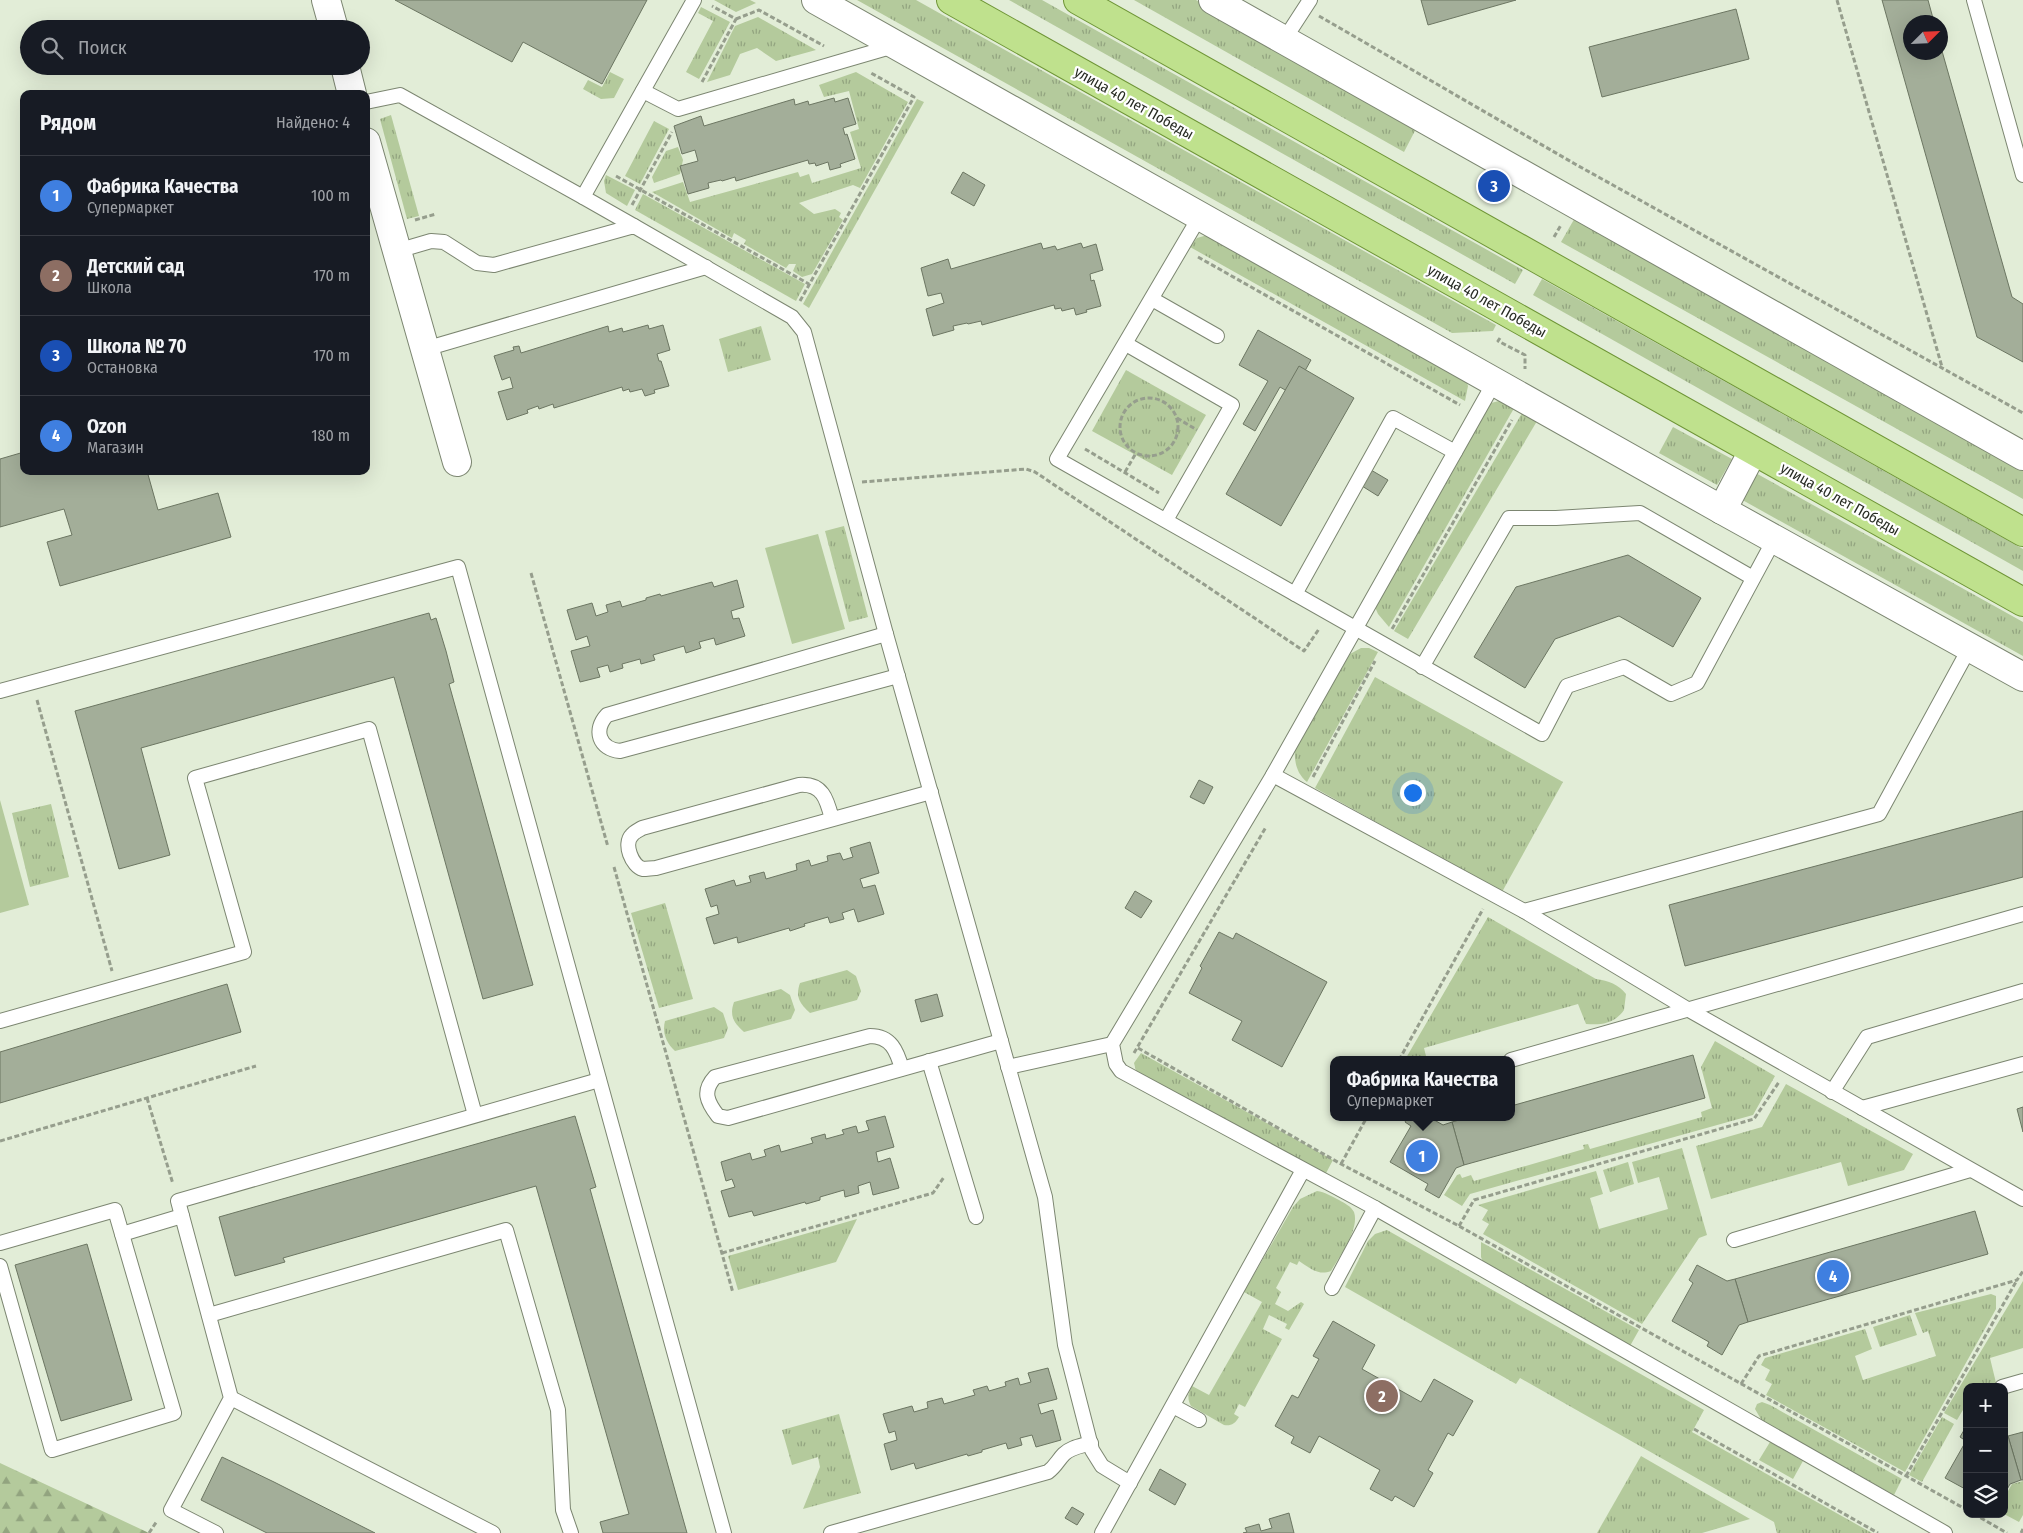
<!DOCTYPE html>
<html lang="ru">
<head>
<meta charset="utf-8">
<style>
  :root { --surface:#171b24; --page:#20242c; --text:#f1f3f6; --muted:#9ea1a6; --line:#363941; --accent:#2563eb }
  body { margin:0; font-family:"Fira Sans Condensed",sans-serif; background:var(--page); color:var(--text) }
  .controls { position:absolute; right:15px; bottom:15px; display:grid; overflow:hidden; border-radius:10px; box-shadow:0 5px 20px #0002 }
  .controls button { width:45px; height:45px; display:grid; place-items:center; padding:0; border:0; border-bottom:1px solid var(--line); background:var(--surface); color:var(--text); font:25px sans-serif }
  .compass { position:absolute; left:1903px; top:15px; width:45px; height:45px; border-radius:50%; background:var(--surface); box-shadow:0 5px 20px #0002; rotate:66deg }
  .you { position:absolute; left:1412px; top:792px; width:18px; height:18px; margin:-12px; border:4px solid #fff; border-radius:50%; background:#1a73e8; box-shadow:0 0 0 8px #1a73e833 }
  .badge { display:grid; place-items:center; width:32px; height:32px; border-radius:50%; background:var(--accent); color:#fff; font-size:16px; font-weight:700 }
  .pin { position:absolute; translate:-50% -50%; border:2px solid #fff; box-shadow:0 1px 5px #0006 }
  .popup { position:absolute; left:1330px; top:1056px; width:185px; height:65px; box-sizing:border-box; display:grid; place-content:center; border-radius:10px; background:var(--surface); filter:drop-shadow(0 1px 4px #0005); font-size:16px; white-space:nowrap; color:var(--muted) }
  .popup b { font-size:19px; color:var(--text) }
  .popup::after { content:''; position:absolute; left:50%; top:100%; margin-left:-10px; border:10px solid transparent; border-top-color:var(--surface) }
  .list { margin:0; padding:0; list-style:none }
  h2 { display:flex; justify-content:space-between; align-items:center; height:65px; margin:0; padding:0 20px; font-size:21px }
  h2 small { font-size:16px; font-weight:400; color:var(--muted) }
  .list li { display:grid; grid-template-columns:32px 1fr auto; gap:15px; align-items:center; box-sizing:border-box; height:80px; padding:0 20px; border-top:1px solid var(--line) }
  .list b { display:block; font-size:19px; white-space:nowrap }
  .list p { margin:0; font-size:16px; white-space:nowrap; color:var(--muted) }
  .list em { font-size:16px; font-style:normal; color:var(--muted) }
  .icon { flex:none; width:28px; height:28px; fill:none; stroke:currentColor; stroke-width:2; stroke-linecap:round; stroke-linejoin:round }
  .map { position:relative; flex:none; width:2023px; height:1533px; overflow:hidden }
  .search { position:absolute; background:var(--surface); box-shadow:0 5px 20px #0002; left:20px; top:20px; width:350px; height:55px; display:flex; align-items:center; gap:12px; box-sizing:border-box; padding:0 18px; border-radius:28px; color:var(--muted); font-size:19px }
  .panel { position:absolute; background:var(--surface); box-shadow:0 5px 20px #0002; left:20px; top:90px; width:350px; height:385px; border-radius:10px }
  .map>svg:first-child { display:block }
</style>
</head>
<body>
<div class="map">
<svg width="2023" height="1533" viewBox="0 0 2023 1533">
  <defs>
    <pattern id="grass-tufts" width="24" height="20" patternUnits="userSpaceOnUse" patternTransform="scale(1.25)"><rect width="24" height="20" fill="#b4ca9c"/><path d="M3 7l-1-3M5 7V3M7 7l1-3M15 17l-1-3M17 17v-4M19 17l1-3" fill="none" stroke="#92a47f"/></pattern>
    <pattern id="forest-firs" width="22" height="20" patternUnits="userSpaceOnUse" patternTransform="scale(1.25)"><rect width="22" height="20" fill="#b4ca9c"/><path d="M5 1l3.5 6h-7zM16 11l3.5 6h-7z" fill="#92a47f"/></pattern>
  </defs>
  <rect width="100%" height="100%" fill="#e2edd7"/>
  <!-- grass -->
  <g fill="url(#grass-tufts)">
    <path d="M714 0H750L756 3 736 12Z"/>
    <path d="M857 0H916L1496 325 1493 331 1452 333Z"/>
    <path d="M1009 0H1042L1523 270 1515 284Z"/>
    <path d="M1134 0H1196L1418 125 1404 152Z"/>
    <path d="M701 7 730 22 699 79 686 72 713 21 698 13Z"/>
    <path d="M758 17 816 50 776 61 757 48 740 54 730 75 707 82 735 26Z"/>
    <path d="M610 72 624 79 614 98 601 99 583 89 588 80 602 87Z"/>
    <path d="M856 72 908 102 860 188 853 185 799 203 814 214 835 209 841 213 839 217 843 220 812 274 802 277 793 271 796 264H789L786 268 744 244 746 240 734 233 732 238 652 192 683 182 690 202 798 172 800 177 809 174 812 183 861 168 850 132 859 129 849 91 824 97 819 85Z"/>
    <path d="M917 99 924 102 809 308 803 304Z"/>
    <path d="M391 115 419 216 407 219 380 119Z"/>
    <path d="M654 121 669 129 640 184 625 176Z"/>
    <path d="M678 147 683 160 680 174 654 183 652 177 666 151Z"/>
    <path d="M606 175 635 190 627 206 606 193 604 181Z"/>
    <path d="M643 194 805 284 796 301 635 210Z"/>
    <path d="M1576 216 2023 465V499L1561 242Z"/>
    <path d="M1211 234 1466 379 1468 386 1465 401 1190 247 1197 238Z"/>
    <path d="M1542 279 2023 549V571L1533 295Z"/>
    <path d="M761 326 771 360 728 372 719 339Z"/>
    <path d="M1126 370 1206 415 1172 475 1092 431Z"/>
    <path d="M1503 400 1517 403 1389 627 1378 614 1375 607 1486 411 1491 403Z"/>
    <path d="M1525 408 1540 416 1408 639 1394 631Z"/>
    <path d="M1673 427 1732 459 1717 485 1659 453Z"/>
    <path d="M1752 471 2023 622V656L1737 497Z"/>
    <path d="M844 526 868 617 849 622 825 531Z"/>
    <path d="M1361 648H1369L1378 652 1307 782C1297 774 1294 762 1295 750L1350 654Z"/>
    <path d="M1375 677 1563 782 1502 892 1315 788Z"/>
    <path d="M51 804 69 877 30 887 12 813Z"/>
    <path d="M665 903 693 999 659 1008 631 913Z"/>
    <path d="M1488 917 1596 979C1609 981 1618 984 1626 994L1624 1010C1614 1024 1602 1025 1586 1024L1578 1004 1424 1048 1427 1060 1406 1058Z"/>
    <path d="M847 970 856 976 861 991 857 1000 810 1013C800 1004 795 997 800 983Z"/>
    <path d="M781 989 790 995 795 1010 791 1019 744 1032C734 1023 729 1016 734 1002Z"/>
    <path d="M714 1007 723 1013 728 1028 724 1038 675 1051C666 1043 662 1032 665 1021Z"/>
    <path d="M1715 1041 1775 1076 1753 1115 1470 1194 1462 1206 1444 1195 1457 1175 1460 1174 1462 1178 1471 1175 1474 1181 1584 1149 1583 1145 1588 1144 1590 1149 1702 1117 1701 1112 1712 1108 1701 1067Z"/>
    <path d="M1141 1053 1333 1160 1325 1175 1136 1071 1134 1063Z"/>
    <path d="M1786 1084 1913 1154 1904 1170 1848 1186 1841 1162 1711 1199 1696 1146 1762 1127Z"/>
    <path d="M1682 1148 1707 1235 1699 1238 1642 1324 1483 1234 1489 1224 1482 1220 1488 1210 1478 1205 1596 1171 1603 1194 1590 1198 1599 1229 1668 1209 1659 1177 1638 1183 1632 1162Z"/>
    <path d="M1628 1162 1634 1184 1610 1192 1603 1170Z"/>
    <path d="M1317 1191C1325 1192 1331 1196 1339 1200 1344 1203 1351 1206 1354 1212 1360 1229 1339 1257 1331 1271 1318 1276 1310 1268 1299 1261L1297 1265 1290 1262 1276 1288 1281 1292 1275 1304 1288 1311 1301 1302 1304 1304 1289 1330 1285 1328 1287 1324 1269 1315 1263 1329 1282 1339 1245 1407 1239 1404 1234 1414 1239 1417C1235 1424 1231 1426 1224 1425L1191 1406C1187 1399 1188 1393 1192 1386L1209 1395 1262 1302 1244 1292 1293 1207 1300 1199Z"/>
    <path d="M857 1219 836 1262 738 1290 728 1256Z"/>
    <path d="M1387 1230 1704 1410 1692 1432 1872 1533H1777L1774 1522 1520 1378 1516 1384 1345 1287 1368 1241 1375 1234Z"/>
    <path d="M1481 1242 1639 1330 1630 1346 1483 1262 1481 1257Z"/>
    <path d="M2023 1281V1348L1990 1358 1997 1387H1967V1403L1957 1420 1944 1413Z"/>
    <path d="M1991 1294 1996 1296V1309L1905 1472 1766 1395 1772 1384 1765 1380 1770 1370 1761 1365 1765 1358 1865 1329 1872 1349 1855 1356 1863 1380 1936 1356 1928 1331 1923 1333 1915 1313Z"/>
    <path d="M1910 1315 1917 1335 1880 1347 1873 1327Z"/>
    <path d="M1762 1402 1770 1405 1902 1479 1894 1495 1762 1421 1755 1409 1757 1404Z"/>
    <path d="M839 1414 861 1493 803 1509 820 1467 818 1457 792 1465 782 1430Z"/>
    <path d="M1942 1417 1954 1424 1922 1482 1909 1475Z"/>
    <path d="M1770 1442 1803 1461 1793 1479 1759 1460Z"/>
    <path d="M1641 1456 1750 1519 1702 1533H1597Z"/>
    <path d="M2023 1481V1515L2019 1522 2004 1514V1498L2012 1484Z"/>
  </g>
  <!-- forest -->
  <path fill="url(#forest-firs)" d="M0 1463 149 1533H0Z"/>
  <!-- pitch -->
  <g fill="#b4ca9c">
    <path d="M818 534 845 629 792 644 765 548Z"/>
    <path d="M0 800 29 905 0 913Z"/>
  </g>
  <!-- building -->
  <g fill="#a3ae99" stroke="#6c7662">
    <path d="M395 0H647L602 84 523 42 512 62Z"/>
    <path d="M1421 0H1516L1428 25Z"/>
    <path d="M1882 0H1928L1934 22H1910V52H1940V44L2012 297 2023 304V362L1977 337Z"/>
    <path d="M1736 9 1749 59 1602 97 1589 47Z"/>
    <path d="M834 98 835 102 848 98 856 124 843 128 845 135 847 134 855 159 840 164 841 167 830 170 828 162 816 166 815 163 809 164 808 160 736 181 735 177 722 181 721 180 708 183 709 188 688 194 680 166 698 161 695 150 682 154 674 126 701 116 704 126 794 99 795 105 808 101 809 105Z"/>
    <path d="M963 172 985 185 974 206 951 193Z"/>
    <path d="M1041 243 1043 249 1055 246 1057 250 1081 243 1083 248 1096 244 1103 270 1090 274 1091 281 1094 280 1101 306 1086 310 1087 312 1076 315 1074 308 1062 311 1061 308 1055 309 1054 305 982 325 981 321 968 324 967 323 953 326 954 330 933 336 926 309 944 303 941 293 928 296 921 268 948 259 951 269Z"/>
    <path d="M648 325 649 329 663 325 670 350 657 354 659 361H661L669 386 654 390 655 393 645 396 642 389 630 392 629 389 623 391 622 387 554 408 553 404 539 409 538 406 527 410 528 413 507 420 498 392 513 388 510 377 502 380 494 356 514 350 513 347 519 346 521 353 608 326 609 332 622 328 623 332Z"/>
    <path d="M1258 330 1311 360 1292 394 1280 387 1255 431 1243 424 1268 381 1239 365Z"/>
    <path d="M1299 366 1354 398 1281 526 1226 494Z"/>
    <path d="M24 452V471H147L158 510 218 493 231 537 60 586 47 542 72 535 64 509 0 527V459Z"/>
    <path d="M1371 470 1388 480 1378 496 1362 486Z"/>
    <path d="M1628 555 1701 598 1673 647 1619 616 1555 639 1525 688 1474 657 1516 587Z"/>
    <path d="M737 580 744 607 731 611 733 619 739 618 745 636 716 645 714 638 699 642 701 648 686 653 684 646 653 655 655 660 641 664 640 659 622 664 623 668 610 672 608 665 597 668 600 677 580 682 571 651 590 646 587 636 576 640 567 610 592 603 596 616 608 612 606 605 620 601 622 607 646 600V598L660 594 661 596 712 582 714 587Z"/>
    <path d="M429 613 431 620 436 618 446 651 454 682 449 684 533 985 483 999 394 677 141 748 170 855 119 869 75 711Z"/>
    <path d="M1199 780 1213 787 1204 804 1190 797Z"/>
    <path d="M2023 811V877L1685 966 1669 905Z"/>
    <path d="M870 842 879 873 860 879 863 888 875 885 884 914 858 922 854 909 842 913 844 919 830 923 828 917 804 924 805 926 790 931 789 928 738 943 737 937 714 944 706 918 719 914 717 905 711 907 705 889 734 880 736 886 751 882 749 876 764 872 766 879 797 870 796 864 809 860 811 866 828 861 827 856 840 853 843 860 853 857 850 848Z"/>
    <path d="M1135 891 1152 901 1141 918 1125 908Z"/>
    <path d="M1219 932 1233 939 1236 933 1327 982 1282 1067 1232 1040 1242 1021 1189 993 1202 968 1200 966Z"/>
    <path d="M227 984 241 1032 0 1103V1052Z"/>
    <path d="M937 994 943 1016 921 1022 915 1000Z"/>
    <path d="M1693 1055 1705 1098 1464 1165 1452 1122 1470 1117H1511V1106Z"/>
    <path d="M2023 1107V1132L2017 1109Z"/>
    <path d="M575 1116 596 1187 590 1189 687 1533H603L600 1522 629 1514 536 1186 283 1258 285 1262 235 1276 219 1217Z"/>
    <path d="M885 1116 894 1147 876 1152 878 1162 890 1158 899 1188 873 1195 870 1182 858 1186 859 1193 845 1197 844 1190 820 1197V1200L806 1204 805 1202 754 1216 752 1211 729 1217 721 1191 735 1187 732 1179 726 1181 721 1162 750 1153 752 1160 766 1156 764 1150 779 1145 781 1152 813 1143 811 1138 825 1134 826 1139 844 1134 842 1130 856 1126 858 1133 869 1130 866 1121Z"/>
    <path d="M1408 1117H1429L1443 1125 1452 1122 1464 1165 1456 1168 1439 1198 1425 1190 1428 1184 1390 1162 1411 1126 1405 1122Z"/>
    <path d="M1975 1211 1988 1254 1748 1322 1735 1279Z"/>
    <path d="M87 1244 132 1400 61 1421 15 1265Z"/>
    <path d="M1697 1265 1727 1281 1735 1279 1748 1322 1739 1325 1722 1355 1707 1346 1709 1342 1672 1321 1693 1283 1689 1280Z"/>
    <path d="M1333 1321 1375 1345 1362 1369 1421 1402 1434 1379 1473 1401 1453 1436 1448 1433 1428 1470 1433 1473 1414 1507 1395 1496 1392 1501 1370 1489 1380 1470 1319 1436 1310 1453 1291 1443 1294 1437 1275 1426 1292 1395 1298 1398 1319 1359 1313 1356Z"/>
    <path d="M1048 1368 1057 1399 1038 1404 1041 1414 1053 1410 1061 1440 1036 1447 1032 1435 1020 1438 1022 1445 1008 1449 1006 1443 982 1450V1452L968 1456 967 1454 916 1469 914 1463 891 1470 884 1444 897 1440 895 1431 889 1433 883 1414 912 1406 914 1412 928 1408 927 1402 942 1398 944 1404 975 1395 973 1390 987 1386 989 1391 1006 1386 1005 1382 1018 1378 1020 1385 1031 1382 1028 1373Z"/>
    <path d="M1967 1425V1490L1945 1478 1966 1441 1960 1437Z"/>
    <path d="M2023 1432V1480H2021L2008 1436Z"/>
    <path d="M2008 1436 2021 1480 2010 1484 2004 1495V1437Z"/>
    <path d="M222 1457 274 1482 375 1533H267L201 1500Z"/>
    <path d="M1160 1469 1186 1484 1175 1505 1149 1490Z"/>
    <path d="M1072 1507 1084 1514 1077 1525 1065 1518Z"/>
    <path d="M1289 1513 1294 1533H1243L1247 1532 1245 1528 1259 1524 1261 1531 1272 1528 1269 1519Z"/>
  </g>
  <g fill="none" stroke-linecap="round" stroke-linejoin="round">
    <defs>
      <g id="lane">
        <path d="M1974 0 2023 175"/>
        <path d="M1284 40 1310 0"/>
        <path d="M643 91 678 109 894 46"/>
        <path d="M366 102 400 95 583 197"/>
        <path d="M1200 216 1057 459 1542 734 1567 686 1624 667 1671 694 1697 683 1775 538"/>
        <path d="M634 226 583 197 694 0"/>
        <path d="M397 251 431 241 444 242 477 263 494 265 634 226 792 317 804 332 886 634 1045 1197 1065 1345 1092 1450 1102 1466 1130 1483"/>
        <path d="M1152 299 1217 336"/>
        <path d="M1126 344 1232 405 1166 520"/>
        <path d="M425 349 706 267"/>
        <path d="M1495 381 1273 775 1112 1044 1116 1064 1121 1071 1375 1208 1945 1533"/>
        <path d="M1295 594 1393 418 1455 452"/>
        <path d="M886 634 607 715C593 730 599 749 620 751L898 676"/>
        <path d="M1422 667 1509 518H1556L1640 513 1753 578"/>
        <path d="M0 691 458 567 724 1533"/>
        <path d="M1273 775 1524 911 1689 1010 2023 1199"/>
        <path d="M832 819C827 800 823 783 799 785L642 828C639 830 634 832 632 835 623 844 632 866 643 869 647 869 652 868 656 868L931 792"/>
        <path d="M1524 911 1879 814 1970 647"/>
        <path d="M0 1021 244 952 195 778 369 729 475 1115"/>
        <path d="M1511 1060 2023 914"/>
        <path d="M929 1061 976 1217"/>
        <path d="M1008 1067 1112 1044"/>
        <path d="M902 1069C897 1051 891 1036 870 1036L715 1077C702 1091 707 1102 718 1116L728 1118 1001 1041"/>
        <path d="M1832 1092 1867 1037 2023 991"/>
        <path d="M1862 1108 2023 1064"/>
        <path d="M122 1234 182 1216"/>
        <path d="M1734 1240 1970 1170"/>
        <path d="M0 1243 115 1210 174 1413 52 1450 0 1266"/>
        <path d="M1332 1288 1375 1208"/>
        <path d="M209 1315 506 1230 558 1410 563 1510 571 1533"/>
        <path d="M2002 1387 2023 1381"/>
        <path d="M231 1398 493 1533"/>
        <path d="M1173 1406 1199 1420"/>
        <path d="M216 1533 171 1510 231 1398 178 1201 599 1080"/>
        <path d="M831 1533 1048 1472C1056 1466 1058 1460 1064 1454 1071 1447 1082 1446 1091 1443"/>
        <path d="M1102 1533 1303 1170"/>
      </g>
      <g id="street">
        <path d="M326 0 334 29"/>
        <path d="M816 0 1722 510 2023 677"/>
        <path d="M1213 0 2023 456"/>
        <path d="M345 66 352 94"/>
        <path d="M366 142 457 462"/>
        <path d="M1722 510 1753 451"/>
      </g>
      <g id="primary">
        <path d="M951 0 2023 602"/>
        <path d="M1078 0 2023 532"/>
      </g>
    </defs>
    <!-- lane casing -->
    <use href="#lane" stroke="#7c8671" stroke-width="16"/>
    <!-- street casing -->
    <use href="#street" stroke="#7c8671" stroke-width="30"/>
    <!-- primary casing -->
    <use href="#primary" stroke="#6f9537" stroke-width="30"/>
    <!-- path -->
    <g stroke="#969e8d" stroke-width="3" stroke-dasharray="5 2.5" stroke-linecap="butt">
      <path d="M1837 0 1942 367"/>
      <path d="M1319 16 1575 164 2023 413"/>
      <path d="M736 19 759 10 824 46"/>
      <path d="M702 82 736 19 712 6"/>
      <path d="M616 176 809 284"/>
      <path d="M632 205 672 132"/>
      <path d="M415 220 436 214"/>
      <path d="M1554 237 1561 225"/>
      <path d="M1198 257 1460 405"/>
      <path d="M800 301 914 97 871 73"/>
      <path d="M1500 338 1498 341 1525 355V369"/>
      <circle cx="1149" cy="427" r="29"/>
      <path d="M1177 418 1197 430"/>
      <path d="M1085 449 1159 493"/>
      <path d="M1125 472 1136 453"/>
      <path d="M862 482 1026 469 1035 472 1304 651 1319 629"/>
      <path d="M531 573 608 847"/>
      <path d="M1392 629 1512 420"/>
      <path d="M37 700 112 971"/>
      <path d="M1313 777 1375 661"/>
      <path d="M614 867 733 1293"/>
      <path d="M1138 1048 1341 1164 1459 1226 1967 1510"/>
      <path d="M1134 1053 1266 827"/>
      <path d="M1399 1060 1483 909"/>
      <path d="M147 1098 173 1184"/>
      <path d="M0 1141 256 1066"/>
      <path d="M1341 1164 1367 1117"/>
      <path d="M1459 1226 1474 1200 1754 1119 1779 1082"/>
      <path d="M722 1253 933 1193 944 1177"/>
      <path d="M1741 1384 1759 1356 2017 1280 2023 1271"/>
      <path d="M1694 1429 1878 1533"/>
      <path d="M1906 1476 2017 1280"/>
      <path d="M1974 1514 2007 1533"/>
      <path d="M149 1533 157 1521"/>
      <path d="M2021 1533 2023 1529"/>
    </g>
    <!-- lane -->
    <use href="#lane" stroke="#fff" stroke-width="14"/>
    <!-- street -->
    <use href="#street" stroke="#fff" stroke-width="28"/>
    <!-- primary -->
    <use href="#primary" stroke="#bfe18d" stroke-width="28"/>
  </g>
  <g text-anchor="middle" stroke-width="4.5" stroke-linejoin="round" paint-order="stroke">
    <!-- street labels -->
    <g font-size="15" fill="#282c24" stroke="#fff">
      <text transform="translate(1134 103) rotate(29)" y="5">улица 40 лет Победы</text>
      <text transform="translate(1487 301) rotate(29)" y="5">улица 40 лет Победы</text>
      <text transform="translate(1840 499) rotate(29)" y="5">улица 40 лет Победы</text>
    </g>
  </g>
</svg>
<div class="controls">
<button>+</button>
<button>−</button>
<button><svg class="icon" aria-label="layers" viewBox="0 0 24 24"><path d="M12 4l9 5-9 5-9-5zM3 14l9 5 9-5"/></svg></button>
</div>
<svg class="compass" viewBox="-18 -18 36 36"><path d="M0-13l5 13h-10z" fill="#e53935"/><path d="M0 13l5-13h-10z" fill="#9ea1a6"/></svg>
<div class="you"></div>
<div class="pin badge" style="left:1422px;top:1156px;background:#3f7fe0">1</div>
<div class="popup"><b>Фабрика Качества</b>Супермаркет</div>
<div class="pin badge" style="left:1382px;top:1396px;background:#8d6e63">2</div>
<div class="pin badge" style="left:1494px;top:186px;background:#1a4fb4">3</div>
<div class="pin badge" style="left:1833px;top:1276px;background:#3f7fe0">4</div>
<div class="search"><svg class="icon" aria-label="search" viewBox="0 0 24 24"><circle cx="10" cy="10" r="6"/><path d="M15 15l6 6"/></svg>Поиск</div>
<section class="panel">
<h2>Рядом<small>Найдено: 4</small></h2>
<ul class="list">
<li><span class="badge" style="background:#3f7fe0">1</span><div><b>Фабрика Качества</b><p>Супермаркет</p></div><em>100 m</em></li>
<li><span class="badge" style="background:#8d6e63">2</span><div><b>Детский сад</b><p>Школа</p></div><em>170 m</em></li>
<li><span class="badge" style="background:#1a4fb4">3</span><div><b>Школа № 70</b><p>Остановка</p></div><em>170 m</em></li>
<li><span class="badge" style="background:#3f7fe0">4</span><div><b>Ozon</b><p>Магазин</p></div><em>180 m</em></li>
</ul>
</section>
</div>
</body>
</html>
